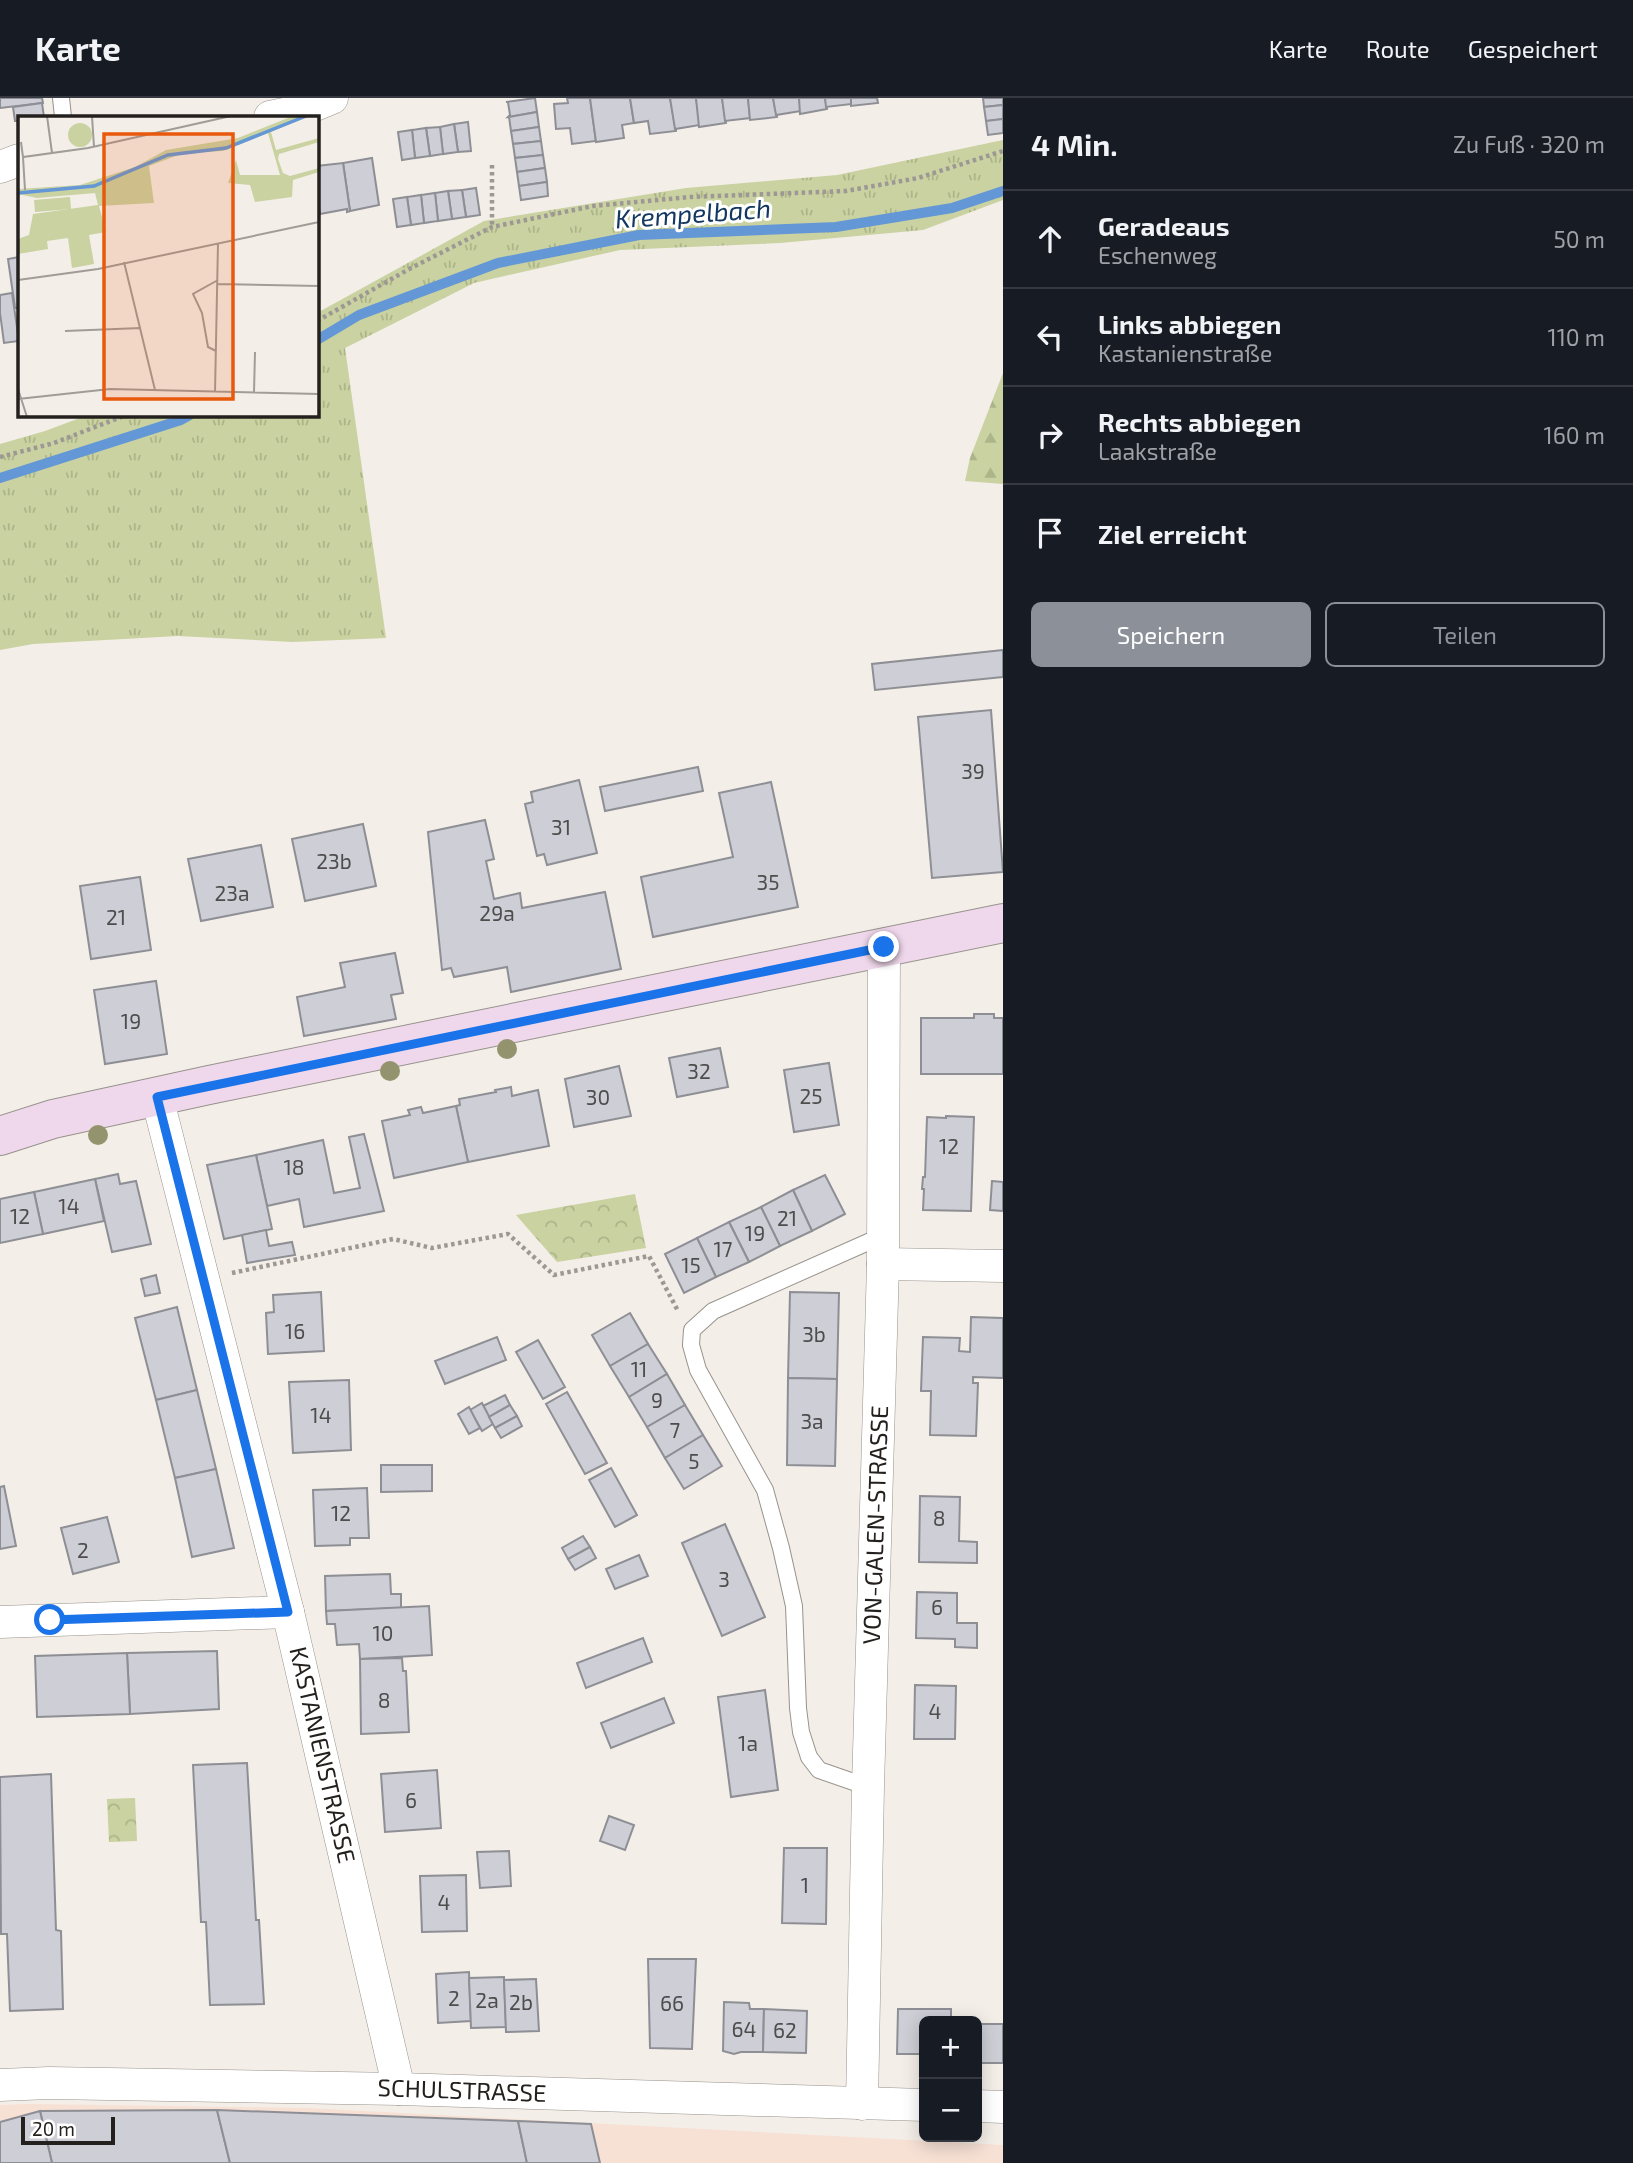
<!DOCTYPE html>
<html lang="de">
<head>
<meta charset="utf-8">
<style>
  :root { --surface:#171b24; --page:#242831; --text:#f1f3f6; --muted:#9ea1a6; --line:#363941; --accent:#8c9099 }
  body { margin:0; font-family:"Exo 2",sans-serif; background:var(--page); color:var(--text) }
  .controls { position:absolute; right:21px; bottom:21px; display:grid; overflow:hidden; border-radius:10px; box-shadow:0 4px 18px #0003 }
  .controls button { width:63px; height:63px; display:grid; place-items:center; padding:0; border:0; border-bottom:2px solid var(--line); background:var(--surface); color:var(--text); font:35px sans-serif }
  .scale { position:absolute; left:21px; bottom:18px; width:94px; box-sizing:border-box; padding-left:7px; border:4px solid #23201e; border-top:0; font-size:19px; line-height:24px; white-space:nowrap; color:#23201e; -webkit-text-stroke:5px #fff; paint-order:stroke }
  .stop { position:absolute; width:21px; height:21px; margin:-16px; border:5px solid #1a73e8; border-radius:50%; background:#fff }
  .stop.end { background:#1a73e8; border-color:#fff; box-shadow:0 2px 7px #0008 }
  .list { margin:0; padding:0; list-style:none }
  h2 { display:flex; justify-content:space-between; align-items:center; height:91px; margin:0; padding:0 28px; font-size:30px }
  h2 small { font-size:23px; font-weight:400; color:var(--muted) }
  .list li { display:grid; grid-template-columns:46px 1fr auto; gap:21px; align-items:center; box-sizing:border-box; height:98px; padding:0 28px; border-top:2px solid var(--line) }
  .list b { display:block; font-size:26px; white-space:nowrap }
  .list p { margin:0; font-size:23px; white-space:nowrap; color:var(--muted) }
  .list em { font-size:23px; font-style:normal; color:var(--muted) }
  .actions { display:flex; gap:14px; padding:21px 28px }
  .actions a { flex:1; padding:16px 0; border:2px solid var(--accent); border-radius:10px; text-align:center; font-size:24px; color:var(--accent) }
  .actions .main { background:var(--accent); color:#fff }
  .icon { flex:none; width:38px; height:38px; fill:none; stroke:currentColor; stroke-width:2; stroke-linecap:round; stroke-linejoin:round }
  .map { position:relative; flex:none; width:1003px; height:2065px; overflow:hidden }
  header { display:flex; align-items:center; gap:42px; box-sizing:border-box; height:98px; padding:0 35px; background:var(--surface); border-bottom:2px solid var(--line) }
  header strong { font-size:33px }
  nav { display:flex; gap:38px; margin-inline-start:auto; font-size:24px }
  main { display:flex }
  aside { flex:1; background:var(--surface) }
  .map>svg:first-child { display:block }
</style>
</head>
<body>
<header>
<strong>Karte</strong>
<nav><a>Karte</a><a>Route</a><a>Gespeichert</a></nav>
</header>
<main>
<div class="map">
<svg width="1003" height="2065" viewBox="0 0 1003 2065">
  <defs>
    <pattern id="grass-tufts" width="24" height="20" patternUnits="userSpaceOnUse" patternTransform="scale(1.75)"><rect width="24" height="20" fill="#c9d2a0"/><path d="M3 7l-1-3M5 7V3M7 7l1-3M15 17l-1-3M17 17v-4M19 17l1-3" fill="none" stroke="#acb489"/></pattern>
    <pattern id="forest-firs" width="22" height="20" patternUnits="userSpaceOnUse" patternTransform="scale(1.75)"><rect width="22" height="20" fill="#c9d2a0"/><path d="M5 1l3.5 6h-7zM16 11l3.5 6h-7z" fill="#acb489"/></pattern>
    <pattern id="park-crowns" width="20" height="18" patternUnits="userSpaceOnUse" patternTransform="scale(1.75)"><rect width="20" height="18" fill="#c9d2a0"/><path d="M2 6a3 3 0 1 1 6 0M12 15a3 3 0 1 1 6 0" fill="none" stroke="#acb489"/></pattern>
  </defs>
  <rect width="100%" height="100%" fill="#f4eee8"/>
  <!-- industrial -->
  <path fill="#f7e0d4" d="M28 2006 306 2010 1003 2047V2065H0V2007Z"/>
  <!-- grass -->
  <path fill="url(#grass-tufts)" d="M1003 42V102L923 132 780 145 620 152 474 185 345 250 386 540 293 544 178 538 33 546 0 552V346L45 333 88 317H317V215L484 123 686 90 837 77Z"/>
  <!-- forest -->
  <path fill="url(#forest-firs)" d="M1003 275V386L965 383 970 360Z"/>
  <!-- park -->
  <g fill="url(#park-crowns)">
    <path d="M635 1096 646 1150 557 1164 516 1117Z"/>
    <path d="M135 1700 137 1743 109 1744 107 1701Z"/>
  </g>
  <g fill="none" stroke-linecap="round" stroke-linejoin="round">
    <!-- stream -->
    <g stroke="#6497d6" stroke-width="10">
      <path d="M317 242 359 217 498 165 639 137 836 129 952 110 1003 93"/>
      <path d="M0 380 181 322 190 317"/>
    </g>
  </g>
  <!-- building -->
  <g fill="#ceced6" stroke="#8e8e95" stroke-width="2">
    <path d="M0 0H42L43 5 0 10Z"/>
    <path d="M535 0 537 14 508 19 510 17 508 4H506Z"/>
    <path d="M567 0H590L596 43 572 46 570 30 556 31 554 6 568 5Z"/>
    <path d="M590 0H630L634 25 622 27 624 40 596 44Z"/>
    <path d="M630 0H670L676 33 650 36 648 23 634 25Z"/>
    <path d="M670 0H696L700 27 675 31Z"/>
    <path d="M696 0H722L726 25 699 29Z"/>
    <path d="M722 0H748L750 20 725 23Z"/>
    <path d="M748 0H773L777 19 750 22Z"/>
    <path d="M773 0H799L801 13 776 17Z"/>
    <path d="M799 0H825L827 11 800 16Z"/>
    <path d="M825 0H851L852 6 826 9Z"/>
    <path d="M851 0H877L878 5 851 8Z"/>
    <path d="M983 0H1003V7L984 9Z"/>
    <path d="M42 5 44 19H19V23H15L13 9Z"/>
    <path d="M1003 7V21L986 23 984 9Z"/>
    <path d="M537 14 539 29 511 33 509 19Z"/>
    <path d="M1003 21V35L988 37 986 23Z"/>
    <path d="M468 24 471 53 458 54 454 26Z"/>
    <path d="M454 26 458 54 443 56 440 29Z"/>
    <path d="M440 29 443 56 430 58 426 30Z"/>
    <path d="M539 29 541 43 513 46 511 33Z"/>
    <path d="M426 30 430 58 415 60 412 32Z"/>
    <path d="M412 32 415 60 402 62 398 34Z"/>
    <path d="M541 43 543 57 515 60 513 46Z"/>
    <path d="M543 57 545 70 517 74 515 60Z"/>
    <path d="M372 60 379 107 350 113 343 65Z"/>
    <path d="M343 65 350 113 347 114V111L320 116 317 95V68Z"/>
    <path d="M545 70 547 84 519 88 517 74Z"/>
    <path d="M547 84 548 98 521 102 519 88Z"/>
    <path d="M476 90 480 117 466 119 462 92Z"/>
    <path d="M462 92 466 119 452 121 448 93Z"/>
    <path d="M448 93 452 121 438 123 435 95Z"/>
    <path d="M435 95 438 123 424 125 421 97Z"/>
    <path d="M421 97 424 125 411 127 407 99Z"/>
    <path d="M407 99 411 127 397 129 393 101Z"/>
    <path d="M19 159V210H15L8 161Z"/>
    <path d="M12 195 19 243 4 245 0 215V197Z"/>
    <path d="M1003 552V579L875 592 872 566Z"/>
    <path d="M991 612 1003 774 932 780 918 619Z"/>
    <path d="M698 669 703 693 605 713 600 689Z"/>
    <path d="M579 682 597 755 547 767 544 756 537 758 525 706 533 704 531 694Z"/>
    <path d="M771 684 798 809 653 839 641 779 733 759 719 695Z"/>
    <path d="M485 722 494 761 486 763 494 801 520 795 522 810 605 794 621 871 511 894 507 869 454 879 451 870 442 872 428 734Z"/>
    <path d="M363 726 376 788 305 803 292 741Z"/>
    <path d="M261 747 273 809 201 823 188 761Z"/>
    <path d="M140 779 151 852 91 861 80 788Z"/>
    <path d="M395 855 403 895 391 897 396 921 304 938 297 899 345 889 340 865Z"/>
    <path d="M156 883 167 956 105 966 94 892Z"/>
    <path d="M974 916H994V920H1003V976H921V920H974Z"/>
    <path d="M720 950 728 989 677 999 669 960Z"/>
    <path d="M829 965 839 1027 794 1034 784 972Z"/>
    <path d="M619 968 631 1018 574 1029 565 981Z"/>
    <path d="M511 989 512 998 538 992 549 1048 468 1064 456 1008 460 1007 459 1001 496 994 495 992Z"/>
    <path d="M456 1008 468 1064 394 1080 382 1023 410 1017 408 1012 421 1009 423 1015Z"/>
    <path d="M946 1018 974 1019 971 1113 923 1112 924 1091H922L923 1079H925L927 1019 946 1020Z"/>
    <path d="M364 1036 384 1113 304 1129 299 1101 267 1108 256 1057 323 1042 334 1095 360 1090 349 1039Z"/>
    <path d="M256 1057 272 1131 224 1141 207 1067Z"/>
    <path d="M118 1076 120 1086 136 1083 151 1146 112 1154 95 1081Z"/>
    <path d="M825 1077 845 1116 812 1133 793 1092Z"/>
    <path d="M95 1081 104 1123 43 1136 34 1094Z"/>
    <path d="M992 1083 1003 1084V1113L990 1112Z"/>
    <path d="M793 1092 812 1133 780 1148 761 1109Z"/>
    <path d="M34 1094 43 1136 0 1145V1101Z"/>
    <path d="M761 1109 780 1148 749 1164 729 1124Z"/>
    <path d="M729 1124 749 1164 716 1179 697 1140Z"/>
    <path d="M266 1132 269 1148 292 1144 295 1157 247 1165 242 1137Z"/>
    <path d="M697 1140 716 1179 684 1195 665 1156Z"/>
    <path d="M156 1177 160 1195 145 1198 141 1181Z"/>
    <path d="M321 1194 324 1253 268 1256 266 1215 274 1214 273 1197Z"/>
    <path d="M790 1194 839 1195 837 1281 788 1280Z"/>
    <path d="M177 1209 197 1292 156 1302 135 1220Z"/>
    <path d="M630 1215 648 1246 610 1268 592 1237Z"/>
    <path d="M971 1219 1003 1220V1280L973 1279V1285H978L976 1338 930 1337 931 1293H921L923 1239 960 1240 959 1253 970 1254Z"/>
    <path d="M497 1239 506 1262 445 1286 435 1263Z"/>
    <path d="M538 1242 565 1289 543 1301 516 1254Z"/>
    <path d="M648 1246 667 1276 629 1299 610 1268Z"/>
    <path d="M667 1276 685 1307 647 1329 629 1299Z"/>
    <path d="M788 1280 837 1281 835 1368 787 1367Z"/>
    <path d="M349 1282 351 1352 293 1355 289 1284Z"/>
    <path d="M197 1292 216 1371 175 1380 156 1302Z"/>
    <path d="M567 1294 607 1365 585 1376 546 1306Z"/>
    <path d="M505 1297 510 1307 489 1319 483 1308Z"/>
    <path d="M482 1305 493 1326 482 1333 470 1312Z"/>
    <path d="M510 1307 517 1318 495 1330 489 1319Z"/>
    <path d="M685 1307 703 1337 665 1360 647 1329Z"/>
    <path d="M469 1309 480 1330 469 1336 458 1316Z"/>
    <path d="M517 1318 522 1328 501 1340 495 1330Z"/>
    <path d="M703 1337 722 1368 684 1391 665 1360Z"/>
    <path d="M381 1367H432V1393L381 1394Z"/>
    <path d="M611 1370 637 1417 615 1429 589 1382Z"/>
    <path d="M216 1371 234 1450 192 1459 175 1380Z"/>
    <path d="M4 1388 16 1448 0 1451V1389Z"/>
    <path d="M367 1390 369 1440H350V1447L315 1448 313 1392Z"/>
    <path d="M920 1398 960 1399 959 1443 977 1444V1465L919 1464Z"/>
    <path d="M107 1419 119 1464 73 1476 61 1430Z"/>
    <path d="M725 1426 765 1519 722 1538 682 1445Z"/>
    <path d="M583 1438 590 1449 568 1461 562 1450Z"/>
    <path d="M590 1449 596 1460 575 1472 568 1461Z"/>
    <path d="M639 1457 648 1478 615 1491 606 1471Z"/>
    <path d="M390 1476 391 1496H401V1510L326 1513 325 1478Z"/>
    <path d="M917 1494 957 1495V1525H977V1550L955 1549V1541L916 1540Z"/>
    <path d="M429 1508 432 1557 360 1561 359 1546 337 1547 335 1526H327L326 1513Z"/>
    <path d="M643 1540 652 1564 586 1590 577 1565Z"/>
    <path d="M217 1553 219 1611 130 1616 127 1555Z"/>
    <path d="M127 1555 130 1616 37 1619 35 1558Z"/>
    <path d="M402 1560 403 1573H406L409 1634 361 1636 360 1561Z"/>
    <path d="M915 1587 956 1588 955 1641H914Z"/>
    <path d="M765 1592 778 1692 731 1699 718 1599Z"/>
    <path d="M664 1600 674 1625 611 1650 601 1625Z"/>
    <path d="M247 1665 256 1822H259L264 1906 210 1907 206 1824H201L193 1667Z"/>
    <path d="M437 1672 441 1730 385 1734 381 1676Z"/>
    <path d="M51 1676 56 1832 61 1833 63 1911 10 1913 7 1836H1L0 1679Z"/>
    <path d="M609 1718 634 1727 625 1752 600 1743Z"/>
    <path d="M784 1750H827L826 1826 782 1825Z"/>
    <path d="M509 1753 511 1788 480 1790 477 1754Z"/>
    <path d="M466 1777 467 1833 422 1834 420 1778Z"/>
    <path d="M648 1861H696L692 1951 650 1950Z"/>
    <path d="M469 1874 471 1923 438 1925 436 1876Z"/>
    <path d="M504 1879 506 1929 471 1930 469 1880Z"/>
    <path d="M536 1881 539 1933 506 1934 504 1882Z"/>
    <path d="M724 1904 749 1905 750 1911H764L763 1954H741L734 1956 723 1953Z"/>
    <path d="M764 1911 807 1913 806 1955 763 1954Z"/>
    <path d="M898 1911H951V1923H924V1956H897Z"/>
    <rect x="977" y="1926" width="26" height="39"/>
    <path d="M217 2012 230 2065H52L40 2013Z"/>
    <path d="M217 2012 518 2023 527 2065H230Z"/>
    <path d="M40 2013 52 2065H0V2024Z"/>
    <path d="M518 2023 591 2026 600 2065H527Z"/>
  </g>
  <g fill="none" stroke-linecap="round" stroke-linejoin="round">
    <defs>
      <g id="lane">
        <path d="M61 0 63 19"/>
        <path d="M868 1689 819 1672 809 1659 801 1634 798 1610 794 1508 781 1450 765 1392 698 1272 691 1247 692 1232 713 1213 884 1137"/>
      </g>
      <g id="street">
        <path d="M270 19 303 12 332 0"/>
        <path d="M0 69 19 62"/>
        <path d="M157 999 288 1514 399 1991"/>
        <path d="M883 1166 1003 1168"/>
        <path d="M0 1524 288 1514"/>
        <path d="M0 1987 49 1985 399 1991 924 2007"/>
        <path d="M862 2006 868 1689 883 1166 884 849"/>
        <path d="M977 2008 1003 2009"/>
      </g>
      <path id="secondary" d="M0 1038 53 1021 209 987 1003 825"/>
    </defs>
    <!-- lane casing -->
    <use href="#lane" stroke="#97928c" stroke-width="18"/>
    <!-- street casing -->
    <use href="#street" stroke="#97928c" stroke-width="33"/>
    <!-- secondary casing -->
    <use href="#secondary" stroke="#97928c" stroke-width="40"/>
    <!-- path -->
    <g stroke="#9d9894" stroke-width="4.5" stroke-dasharray="3.5 3.5" stroke-linecap="butt">
      <path d="M492 67V129"/>
      <path d="M317 223 411 170 492 129 593 108 690 99 846 93 918 80 1003 53"/>
      <path d="M0 359 54 345 126 317"/>
      <path d="M232 1175 393 1141 432 1150 508 1136 554 1177 649 1158 678 1213"/>
    </g>
    <!-- lane -->
    <use href="#lane" stroke="#fff" stroke-width="16"/>
    <!-- street -->
    <use href="#street" stroke="#fff" stroke-width="32"/>
    <!-- secondary -->
    <use href="#secondary" stroke="#f0d8ec" stroke-width="38"/>
  </g>
  <!-- trees -->
  <g fill="#93946e">
    <circle cx="507" cy="951" r="10"/>
    <circle cx="390" cy="973" r="10"/>
    <circle cx="98" cy="1037" r="10"/>
  </g>
  <g fill="none" stroke-linecap="round" stroke-linejoin="round">
    <!-- route -->
    <path stroke="#1a73e8" stroke-width="9" d="M50 1522 288 1514 157 999 884 849"/>
  </g>
  <g text-anchor="middle" stroke-width="6" stroke-linejoin="round" paint-order="stroke">
    <!-- number labels -->
    <g font-size="21" fill="#4e4c4c">
      <text x="973" y="681">39</text>
      <text x="561" y="737">31</text>
      <text x="334" y="771">23b</text>
      <text x="768" y="792">35</text>
      <text x="232" y="803">23a</text>
      <text x="497" y="823">29a</text>
      <text x="116" y="827">21</text>
      <text x="131" y="931">19</text>
      <text x="699" y="981">32</text>
      <text x="811" y="1006">25</text>
      <text x="598" y="1007">30</text>
      <text x="949" y="1056">12</text>
      <text x="294" y="1077">18</text>
      <text x="69" y="1116">14</text>
      <text x="20" y="1126">12</text>
      <text x="787" y="1128">21</text>
      <text x="755" y="1143">19</text>
      <text x="723" y="1159">17</text>
      <text x="691" y="1175">15</text>
      <text x="295" y="1241">16</text>
      <text x="814" y="1244">3b</text>
      <text x="639" y="1279">11</text>
      <text x="657" y="1310">9</text>
      <text x="321" y="1325">14</text>
      <text x="812" y="1331">3a</text>
      <text x="675" y="1340">7</text>
      <text x="694" y="1371">5</text>
      <text x="341" y="1423">12</text>
      <text x="939" y="1428">8</text>
      <text x="83" y="1460">2</text>
      <text x="724" y="1489">3</text>
      <text x="937" y="1517">6</text>
      <text x="383" y="1543">10</text>
      <text x="384" y="1610">8</text>
      <text x="935" y="1621">4</text>
      <text x="748" y="1653">1a</text>
      <text x="411" y="1710">6</text>
      <text x="805" y="1795">1</text>
      <text x="444" y="1812">4</text>
      <text x="454" y="1908">2</text>
      <text x="487" y="1910">2a</text>
      <text x="521" y="1912">2b</text>
      <text x="672" y="1913">66</text>
      <text x="744" y="1939">64</text>
      <text x="785" y="1940">62</text>
    </g>
    <!-- street labels -->
    <g font-size="24" fill="#23201e" stroke="#fff">
      <text transform="translate(876 1427) rotate(-88)" y="8">VON-GALEN-STRASSE</text>
      <text transform="translate(322 1657) rotate(77)" y="8">KASTANIENSTRASSE</text>
      <text transform="translate(462 1993) rotate(2)" y="8">SCHULSTRASSE</text>
    </g>
    <!-- water labels -->
    <g font-size="26" font-style="italic" fill="#133760" stroke="#fff">
      <text transform="translate(693 116) rotate(-4)" y="9">Krempelbach</text>
    </g>
  </g>
  <!-- overview -->
  <g transform="translate(18 18)">
    <rect width="301" height="301" fill="#f4eee8"/>
    <path d="M275 0H292L205 35 166 37 131 50 136 87 81 90 88 116 71 119 76 148 54 152 50 122 29 125 30 133 0 138V123L11 119 15 98 80 89 77 77 19 82 0 78V73L62 69 117 51 148 34 220 22Z" fill="#c9d2a0"/>
    <path d="M253 16 258 34 301 22V26L261 38 260 43 265 57 272 60 301 52V56L275 64 274 81 237 86 232 69 210 67 218 44 222 59H262L250 17Z" fill="#c9d2a0"/>
    <path d="M50 19a12 12 0 1 1 24 0a12 12 0 1 1-24 0Z" fill="#c9d2a0"/>
    <path d="M52 81 53 93 17 96 16 84Z" fill="#c9d2a0"/>
    <path fill="none" stroke="#6497d6" stroke-width="3.5" d="M0 77 76 70 150 39 208 32 288 0"/>
    <path fill="none" stroke="#a09c97" stroke-width="2" d="M29 0 34 37M74 0 76 31M3 26 5 41 70 32 213 0M5 41 7 74M106 146 137 274M0 164 80 153 301 106M200 168 301 170M47 215 123 212M198 235 190 231 184 197 175 178 200 164M0 273 9 301M197 276 200 127M236 276 237 236M0 283 92 273 301 278"/>
    <path fill="#e8590c" fill-opacity="0.15" stroke="#e8590c" stroke-width="3.5" d="M86 18H215V283H86Z"/>
    <rect width="301" height="301" fill="none" stroke="#23201e" stroke-width="3.5"/>
  </g>
</svg>
<div class="controls">
<button>+</button>
<button>−</button>
</div>
<div class="scale">20 m</div>
<div class="stop" style="left:50px;top:1522px"></div>
<div class="stop end" style="left:884px;top:849px"></div>
</div>
<aside>
<h2>4 Min.<small>Zu Fuß · 320 m</small></h2>
<ul class="list">
<li><svg class="icon" aria-label="ahead" viewBox="0 0 24 24"><path d="M12 20V5M6 11l6-6 6 6"/></svg><div><b>Geradeaus</b><p>Eschenweg</p></div><em>50 m</em></li>
<li><svg class="icon" aria-label="left" viewBox="0 0 24 24"><path d="M17 20v-9H6M10 6l-5 5 5 5"/></svg><div><b>Links abbiegen</b><p>Kastanienstraße</p></div><em>110 m</em></li>
<li><svg class="icon" aria-label="right" viewBox="0 0 24 24"><path d="M7 20v-9h11M14 6l5 5-5 5"/></svg><div><b>Rechts abbiegen</b><p>Laakstraße</p></div><em>160 m</em></li>
<li><svg class="icon" aria-label="arrive" viewBox="0 0 24 24"><path d="M6 21V4h12l-3 4 3 4H6"/></svg><div><b>Ziel erreicht</b></div></li>
</ul>
<div class="actions"><a class="main">Speichern</a><a>Teilen</a></div>
</aside>
</main>
</body>
</html>
